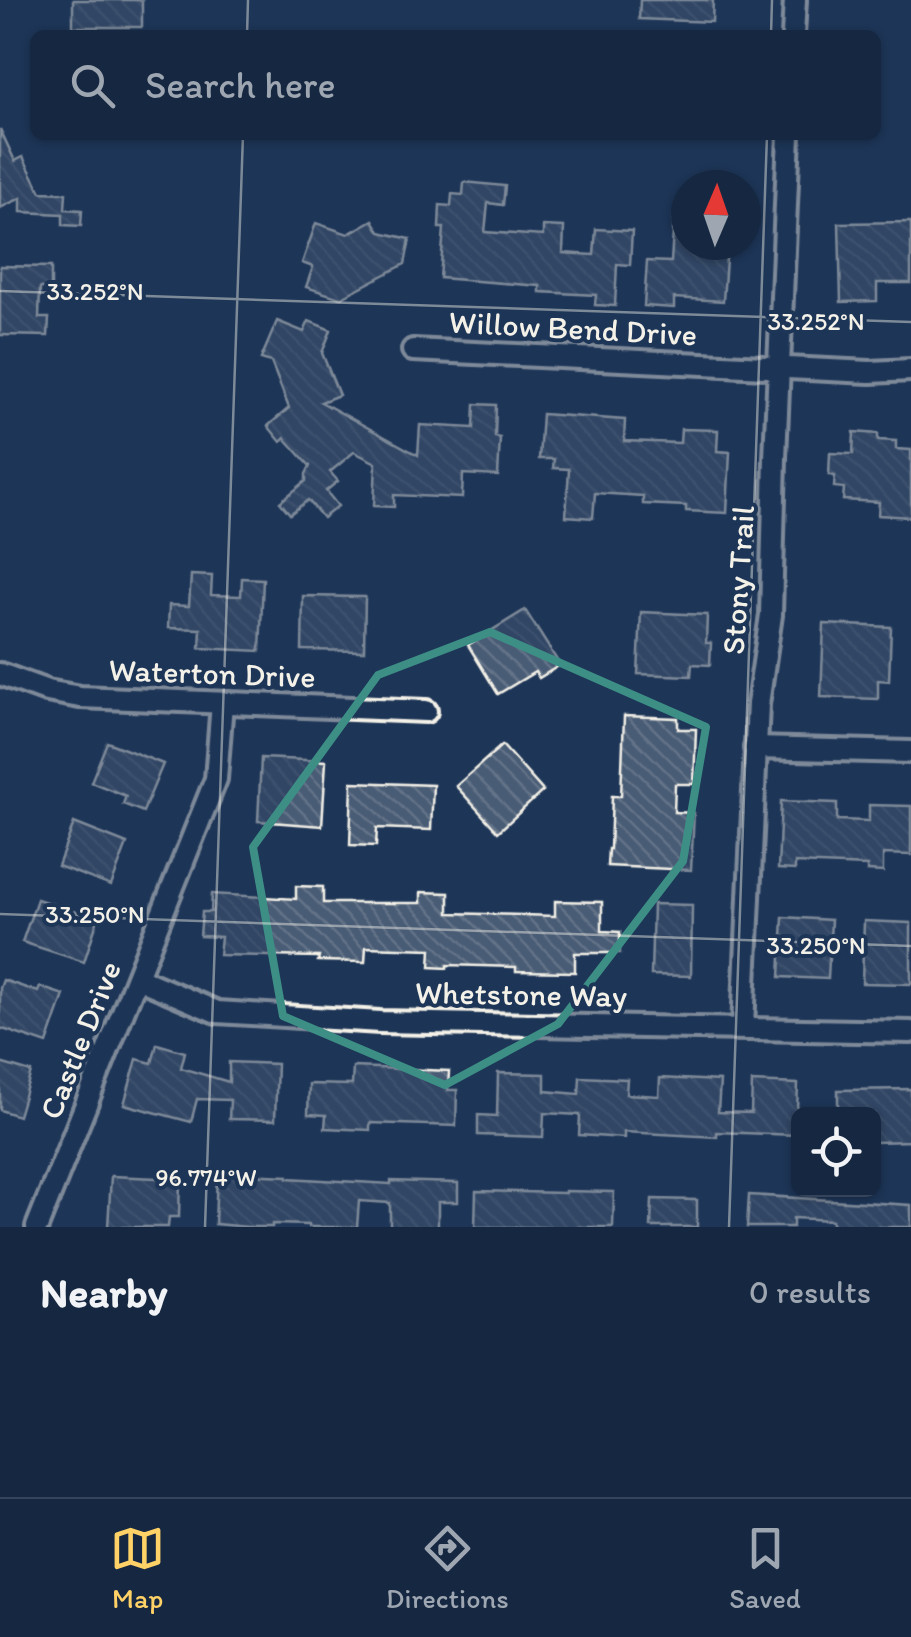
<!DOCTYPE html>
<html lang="en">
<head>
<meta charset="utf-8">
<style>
  :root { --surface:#162841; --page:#23344c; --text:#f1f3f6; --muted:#9ea6b1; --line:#35445a; --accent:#ffd166 }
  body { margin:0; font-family:Itim,sans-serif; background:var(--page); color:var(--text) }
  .controls { position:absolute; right:30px; bottom:30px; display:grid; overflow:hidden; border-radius:15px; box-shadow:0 2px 8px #0004 }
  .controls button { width:90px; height:90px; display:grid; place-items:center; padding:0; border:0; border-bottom:2px solid var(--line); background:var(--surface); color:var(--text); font:50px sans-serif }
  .compass { position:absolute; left:671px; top:170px; width:90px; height:90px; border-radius:50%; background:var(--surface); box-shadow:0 2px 8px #0004; rotate:2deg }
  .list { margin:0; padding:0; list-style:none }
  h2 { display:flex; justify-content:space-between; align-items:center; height:130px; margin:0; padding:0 40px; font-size:42px }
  h2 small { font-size:32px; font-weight:400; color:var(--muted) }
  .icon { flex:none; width:55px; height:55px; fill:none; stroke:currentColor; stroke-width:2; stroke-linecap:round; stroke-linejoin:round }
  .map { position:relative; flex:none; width:911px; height:1227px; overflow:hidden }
  .search { position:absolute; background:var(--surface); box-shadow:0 2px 8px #0004; left:30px; right:30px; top:30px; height:110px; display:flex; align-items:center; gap:25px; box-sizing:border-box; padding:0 35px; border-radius:15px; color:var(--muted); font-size:38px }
  .sheet { height:270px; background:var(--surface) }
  nav { display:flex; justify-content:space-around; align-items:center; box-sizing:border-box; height:140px; border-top:2px solid var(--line); background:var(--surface); font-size:28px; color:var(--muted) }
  nav a { display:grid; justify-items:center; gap:5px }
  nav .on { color:var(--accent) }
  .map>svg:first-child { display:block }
</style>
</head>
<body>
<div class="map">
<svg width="911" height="1227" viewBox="0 0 911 1227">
  <defs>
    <pattern id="building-back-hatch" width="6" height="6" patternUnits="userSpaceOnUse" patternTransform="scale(2.5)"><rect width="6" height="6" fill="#485b74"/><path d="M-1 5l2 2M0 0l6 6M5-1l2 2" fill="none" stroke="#637388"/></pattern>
  </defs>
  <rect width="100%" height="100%" fill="#1d3557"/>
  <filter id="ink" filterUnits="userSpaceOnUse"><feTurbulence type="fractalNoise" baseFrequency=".01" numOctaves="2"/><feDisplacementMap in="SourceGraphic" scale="20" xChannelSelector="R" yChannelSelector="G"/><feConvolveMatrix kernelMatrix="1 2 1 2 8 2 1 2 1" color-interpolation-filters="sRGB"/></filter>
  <g filter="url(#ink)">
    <!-- building -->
    <g fill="url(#building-back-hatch)" stroke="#f4f1e8" stroke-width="2.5">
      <rect x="73" y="0" width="69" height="27"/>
      <path d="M640 0H713L712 22 639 19Z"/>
      <path d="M0 129 15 161 23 157 41 192 66 193 65 209 82 210 81 226 63 225V214L21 212V198L0 208Z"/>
      <path d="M464 182 505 186 503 205 488 203 485 232 543 236V226L564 227 563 253 594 255 596 229 632 231 630 265 617 264 615 306 595 305 596 295 540 292V286L440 278 444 228H439L440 205 451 206 452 194 463 195Z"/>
      <path d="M674 216H686V245H727L723 301 674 298V308L644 306 647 261 671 262Z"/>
      <path d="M373 220 380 232 410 239 405 264 340 298 306 287 313 267 302 263 316 223 348 234Z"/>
      <path d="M911 222V283H877V301L841 302 839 223Z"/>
      <path d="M0 266 51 267V288H40L39 318H49L48 336 0 335Z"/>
      <path d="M277 321 304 332 309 321 331 330 322 353 339 395 321 402 418 455 420 425 474 428 475 404 496 405 495 437 500 438 498 476 463 474 462 498 394 495V507L374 506 376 463 354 452 330 472 338 481 326 491 338 506 323 518 308 500 290 514 280 502 306 481V474L310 466 285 438 281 442 268 426 289 408 271 362 261 359Z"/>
      <path d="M542 414 625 420 624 441 680 443 681 429 718 430 717 451 730 452 727 513 686 511V506L643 504V496L595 493 593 518 566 516 569 469 553 468 554 459H539Z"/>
      <path d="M854 432 878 434V440L896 441V449L911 450V517L878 515 879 502 843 500 844 488 834 487 835 476 829 475 830 453 853 454Z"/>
      <path d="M191 575 212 576 211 595 241 596 242 578 263 579 260 651 200 648 201 629 168 628 169 605 189 606Z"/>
      <path d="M303 596 365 597 364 651 302 650Z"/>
      <path d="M525 610 560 665 539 678 535 672 498 694 468 645Z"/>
      <path d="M641 612 707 615 706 643H711L710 665 692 664 691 676 638 674Z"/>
      <path d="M824 624 891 627 889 681 878 680V699L821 697Z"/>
      <path d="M624 716 678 718V729H696L694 784H675L674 812 694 813 691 870 607 866 608 849H610L612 796H621Z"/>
      <path d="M107 742 163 764 143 812 123 804 126 796 91 782Z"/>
      <path d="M502 745 543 791 498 832 456 786Z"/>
      <path d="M261 758 326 761 322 826 258 821Z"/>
      <path d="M352 782 433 785 431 830 377 828 376 846 350 845Z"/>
      <path d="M781 801 837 803V820L869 821V805L911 806V855L883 854V872L867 871V866L795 863V870L778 869Z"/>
      <path d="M74 823 127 844 111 886 58 866Z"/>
      <path d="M296 886 323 887V903H421V892L449 893V913L555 916V901L602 902V931L620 932V953H575V972L516 971V967L447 965V968L430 967 431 949 366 947 365 962 318 961 319 957 219 955 221 937 200 936 202 912H211L212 894 296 899Z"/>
      <path d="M37 899 98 919 84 962 22 942Z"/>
      <path d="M653 904 692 905 691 976 651 975Z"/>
      <path d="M783 917 831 920 828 979 780 977Z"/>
      <path d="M864 921 911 923V984L862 983Z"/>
      <path d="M3 980 38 992 40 987 64 995 47 1044 0 1028V988Z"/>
      <path d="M157 1044 185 1052 181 1068 229 1082V1062L277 1064 275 1120 229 1119 230 1100 197 1099 191 1122 124 1104 137 1059 152 1063Z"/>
      <path d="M0 1063 31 1072 18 1116 0 1110Z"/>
      <path d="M353 1067 449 1071 448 1090H457L456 1126 370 1123V1130L325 1128 326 1115 308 1114 309 1084 352 1085Z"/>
      <path d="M498 1073 545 1074V1091L579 1094 580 1077 627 1079 626 1094 659 1096 660 1078 720 1081 718 1112 751 1113 752 1082 798 1084 796 1135 717 1132V1137L624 1132V1138L579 1135 580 1115 544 1113 543 1137 478 1135V1115L497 1116Z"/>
      <path d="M911 1089V1141L874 1142V1114H838V1090Z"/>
      <path d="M217 1173 288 1176V1178L391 1184V1181L458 1183V1202H438V1227H390V1203L359 1201 357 1227H309V1225L272 1224V1227H248L215 1224Z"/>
      <path d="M111 1176 180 1179 179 1217H169L168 1227H108Z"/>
      <path d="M476 1191 565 1193V1191L614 1192 613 1227H475Z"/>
      <path d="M749 1195 911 1205V1227H832V1220L793 1218V1227H747Z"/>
      <path d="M652 1199 697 1200V1227H651Z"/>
    </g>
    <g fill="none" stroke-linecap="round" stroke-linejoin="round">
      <defs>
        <g id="minor">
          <path d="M793 35 795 0"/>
          <path d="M413 350 870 372 911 370"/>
          <path d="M0 674 47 691 80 697 426 711"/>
          <path d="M755 748 911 752"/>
          <path d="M137 978 217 1012 380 1022 911 1032"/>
          <path d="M743 1027 758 704 771 615 775 458 789 135"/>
          <path d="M37 1227 216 779 222 703"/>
        </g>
      </defs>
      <!-- minor casing -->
      <use href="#minor" stroke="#f4f1e8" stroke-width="28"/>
      <!-- minor -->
      <use href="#minor" stroke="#1d3557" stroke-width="20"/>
    </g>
  </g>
  <!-- marked area -->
  <path d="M0 0H911V1227H0ZM490 632 706 727 683 861 558 1024 445 1085 283 1016 253 847 378 675Z" fill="#1d3557" fill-opacity=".55" fill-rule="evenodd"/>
  <path fill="none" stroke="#3d8f86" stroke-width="8" stroke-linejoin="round" d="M490 632 706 727 683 861 558 1024 445 1085 283 1016 253 847 378 675Z"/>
  <!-- ticks -->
  <path fill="none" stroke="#f4f1e8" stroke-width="2.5" stroke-opacity="0.45" d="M247 35 248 0M771 35 772 0M0 291 911 322M0 914 911 946M205 1227 243 135M729 1227 767 135"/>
  <g text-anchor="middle" stroke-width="8" stroke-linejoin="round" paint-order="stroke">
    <!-- street labels -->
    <g font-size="32" fill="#f4f1e8" stroke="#1d3557">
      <text transform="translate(573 328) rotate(3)" y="11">Willow Bend Drive</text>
      <text transform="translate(738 580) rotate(-86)" y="11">Stony Trail</text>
      <text transform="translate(212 673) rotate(2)" y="11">Waterton Drive</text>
      <text transform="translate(521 994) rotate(1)" y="11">Whetstone Way</text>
      <text transform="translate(80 1040) rotate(-68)" y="11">Castle Drive</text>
    </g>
  </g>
  <g font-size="25" text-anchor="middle" fill="#f4f1e8" stroke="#1d3557" stroke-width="8" stroke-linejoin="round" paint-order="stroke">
    <text x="95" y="300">33.252°N</text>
    <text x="816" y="330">33.252°N</text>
    <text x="95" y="923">33.250°N</text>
    <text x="816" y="954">33.250°N</text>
    <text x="206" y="1186">96.774°W</text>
  </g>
</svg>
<div class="controls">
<button><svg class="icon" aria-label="locate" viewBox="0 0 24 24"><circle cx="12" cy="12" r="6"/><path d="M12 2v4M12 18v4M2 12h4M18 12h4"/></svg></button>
</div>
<svg class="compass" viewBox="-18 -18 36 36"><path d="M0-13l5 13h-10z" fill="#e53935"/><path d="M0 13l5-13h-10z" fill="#9ea6b1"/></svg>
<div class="search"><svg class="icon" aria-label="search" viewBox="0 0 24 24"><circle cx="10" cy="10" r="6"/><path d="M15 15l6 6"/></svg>Search here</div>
</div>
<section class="sheet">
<h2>Nearby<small>0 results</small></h2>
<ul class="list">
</ul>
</section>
<nav>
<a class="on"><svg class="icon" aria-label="map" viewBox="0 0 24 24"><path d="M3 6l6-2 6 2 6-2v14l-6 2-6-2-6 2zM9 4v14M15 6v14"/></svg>Map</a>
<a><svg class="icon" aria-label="directions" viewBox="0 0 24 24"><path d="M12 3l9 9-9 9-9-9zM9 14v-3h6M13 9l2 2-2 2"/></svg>Directions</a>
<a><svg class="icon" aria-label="saved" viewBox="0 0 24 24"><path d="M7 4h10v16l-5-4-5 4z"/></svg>Saved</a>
</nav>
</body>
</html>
